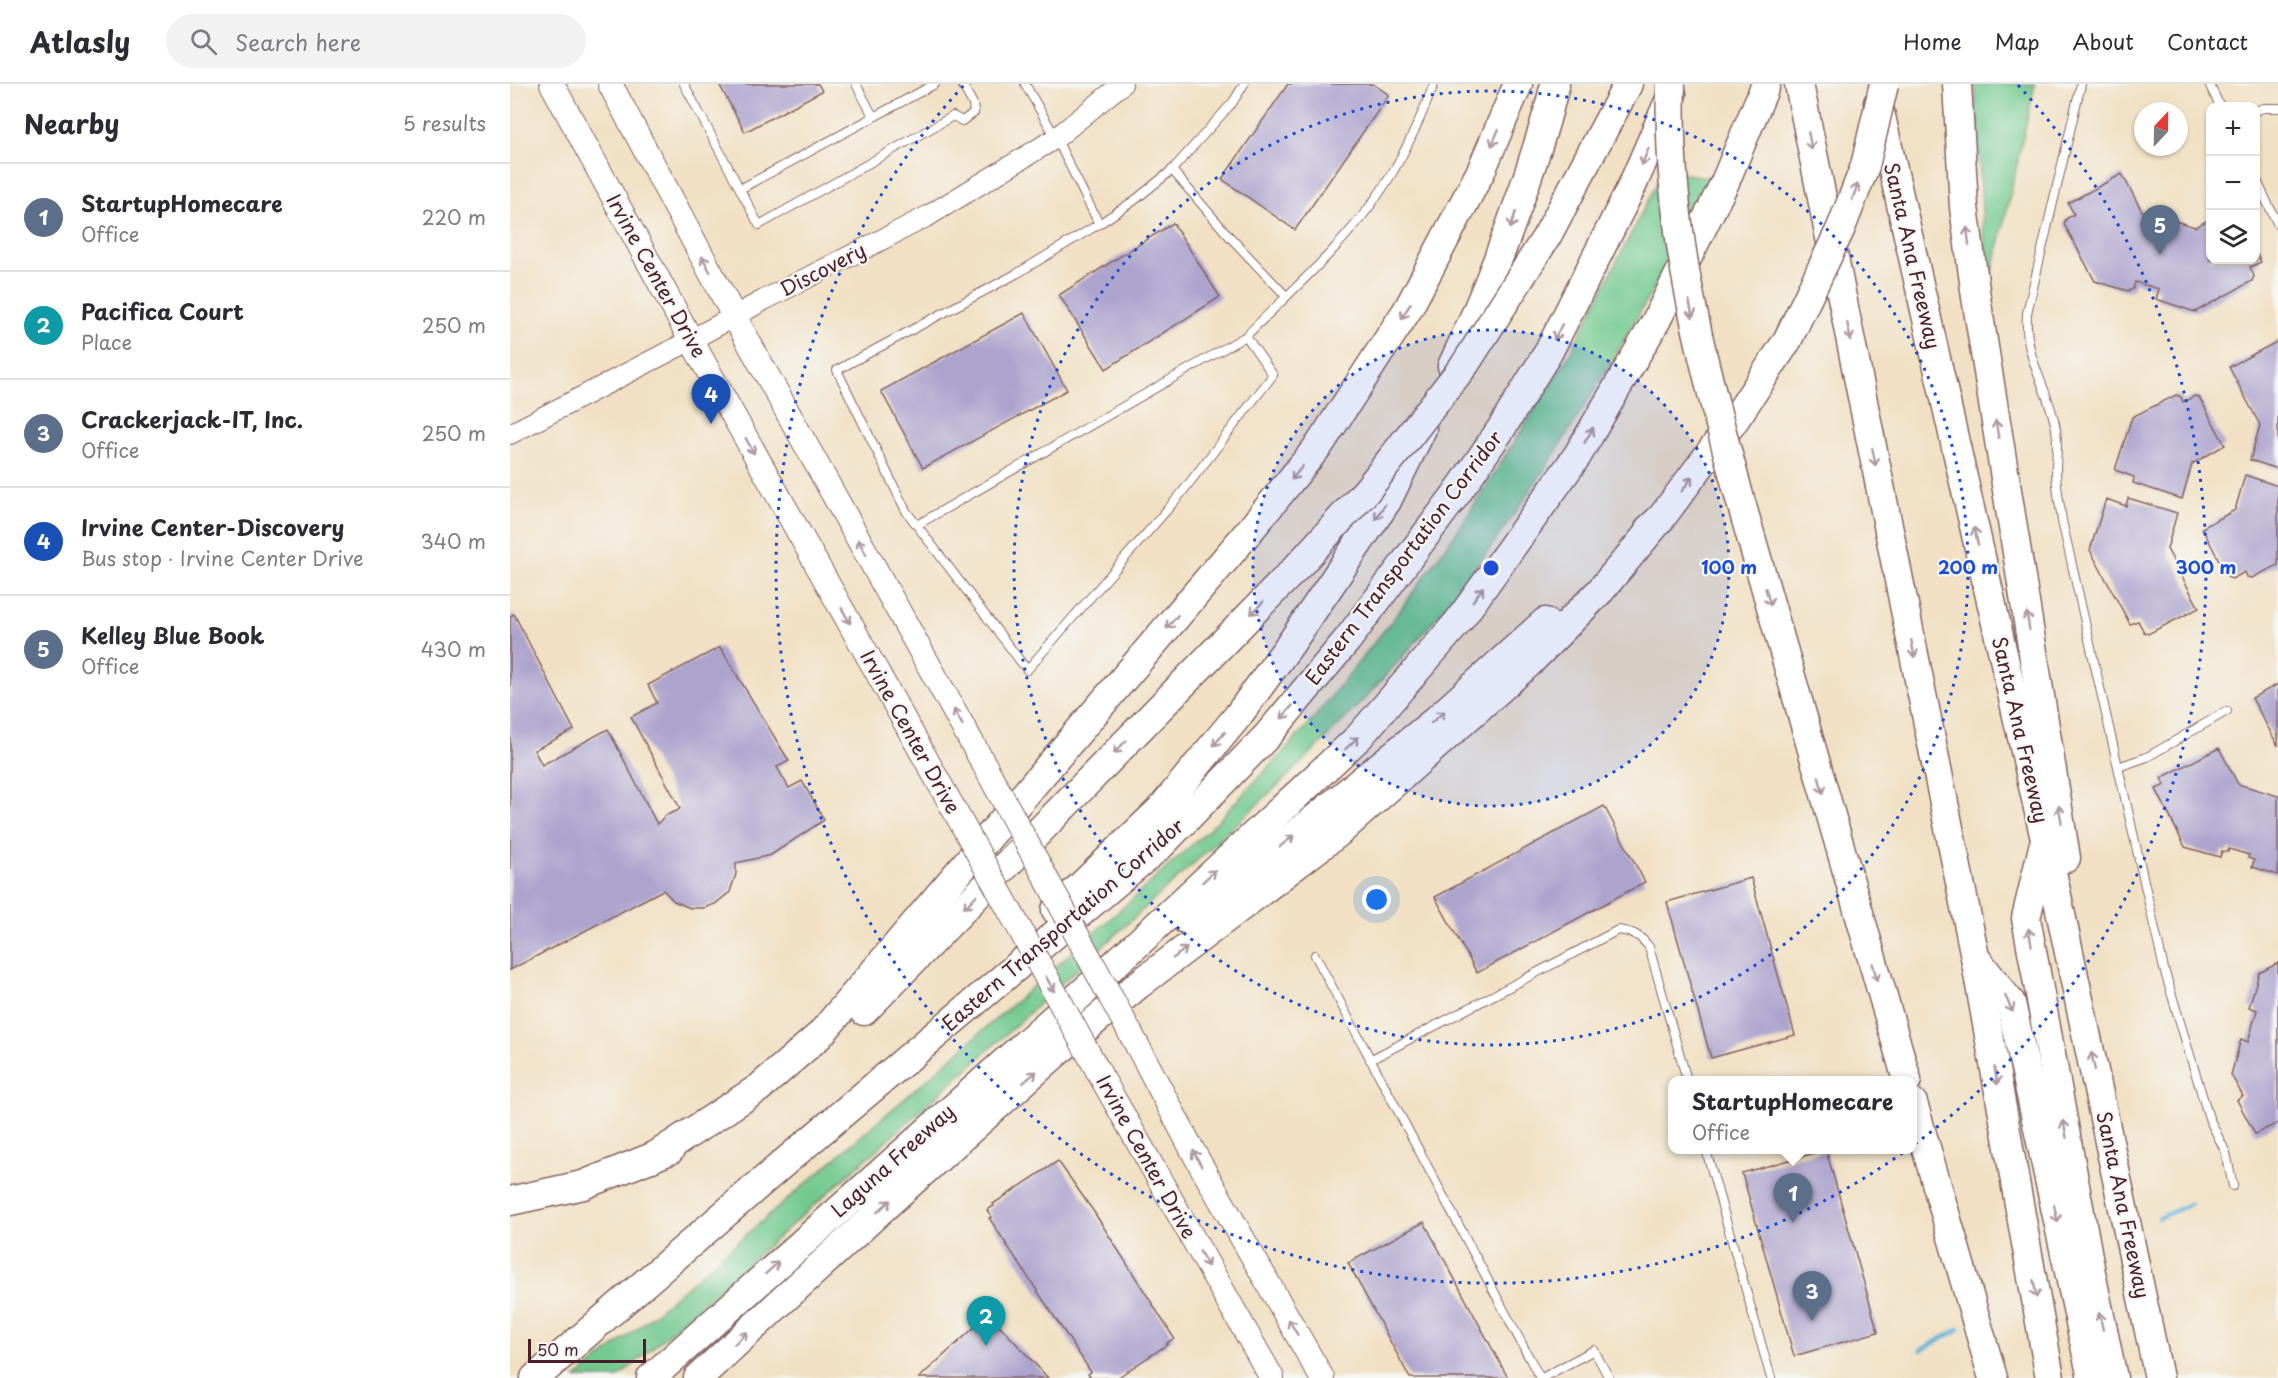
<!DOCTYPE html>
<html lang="en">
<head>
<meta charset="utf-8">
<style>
  :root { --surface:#fff; --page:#f2f2f3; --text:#2b2b33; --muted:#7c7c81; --line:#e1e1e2; --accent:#0f766e }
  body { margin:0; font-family:"Playpen Sans",sans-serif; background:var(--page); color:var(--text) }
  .controls { position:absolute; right:18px; top:18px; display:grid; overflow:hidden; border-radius:12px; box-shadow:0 2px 4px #0004 }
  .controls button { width:54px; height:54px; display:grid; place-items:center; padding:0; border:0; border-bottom:2px solid var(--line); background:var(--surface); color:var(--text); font:30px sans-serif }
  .compass { position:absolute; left:1624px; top:18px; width:54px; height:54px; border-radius:50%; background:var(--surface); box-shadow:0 2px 4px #0004; rotate:22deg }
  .scale { position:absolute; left:18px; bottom:15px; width:118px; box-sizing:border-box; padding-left:6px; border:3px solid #4a1f2b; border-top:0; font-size:16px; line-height:21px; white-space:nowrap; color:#4a1f2b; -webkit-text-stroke:4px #f6f6f2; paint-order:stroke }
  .you { position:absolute; left:867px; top:816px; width:21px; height:21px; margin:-15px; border:4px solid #fff; border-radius:50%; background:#1a73e8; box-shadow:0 0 0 9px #1a73e833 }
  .badge { display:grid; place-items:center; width:39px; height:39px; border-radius:50%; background:var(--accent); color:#fff; font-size:20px; font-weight:700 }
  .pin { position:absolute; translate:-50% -50px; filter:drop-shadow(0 2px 3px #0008) }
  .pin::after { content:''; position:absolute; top:32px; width:21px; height:18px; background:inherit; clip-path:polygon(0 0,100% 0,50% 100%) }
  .popup { position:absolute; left:1158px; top:992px; width:249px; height:78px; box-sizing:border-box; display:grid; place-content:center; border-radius:12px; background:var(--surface); filter:drop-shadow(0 2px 4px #0005); font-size:20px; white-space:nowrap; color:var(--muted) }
  .popup b { font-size:22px; color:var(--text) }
  .popup::after { content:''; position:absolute; left:50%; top:100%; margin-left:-12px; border:12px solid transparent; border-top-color:var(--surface) }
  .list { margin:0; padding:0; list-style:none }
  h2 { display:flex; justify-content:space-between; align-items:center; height:78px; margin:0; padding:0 24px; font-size:26px }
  h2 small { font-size:20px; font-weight:400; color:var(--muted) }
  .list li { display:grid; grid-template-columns:39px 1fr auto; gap:18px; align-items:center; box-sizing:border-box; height:108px; padding:0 24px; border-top:2px solid var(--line) }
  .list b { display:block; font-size:22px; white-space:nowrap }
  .list p { margin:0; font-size:20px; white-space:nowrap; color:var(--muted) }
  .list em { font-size:20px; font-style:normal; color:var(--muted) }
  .icon { flex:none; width:33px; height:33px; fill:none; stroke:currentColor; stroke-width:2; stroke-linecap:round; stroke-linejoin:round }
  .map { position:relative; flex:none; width:1768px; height:1294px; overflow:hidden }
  header { display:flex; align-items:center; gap:36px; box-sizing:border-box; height:84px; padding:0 30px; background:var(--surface); border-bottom:2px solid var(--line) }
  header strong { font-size:28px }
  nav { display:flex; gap:33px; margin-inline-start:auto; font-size:21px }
  .search { width:420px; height:54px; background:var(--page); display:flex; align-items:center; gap:15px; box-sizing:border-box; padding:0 21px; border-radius:33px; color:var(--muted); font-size:22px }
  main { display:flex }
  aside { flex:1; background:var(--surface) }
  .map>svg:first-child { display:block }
</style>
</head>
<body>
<header>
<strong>Atlasly</strong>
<div class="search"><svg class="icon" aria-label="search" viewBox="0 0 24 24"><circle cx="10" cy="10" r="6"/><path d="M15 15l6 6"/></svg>Search here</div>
<nav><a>Home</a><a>Map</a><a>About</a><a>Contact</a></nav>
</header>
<main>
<aside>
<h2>Nearby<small>5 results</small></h2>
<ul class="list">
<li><span class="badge" style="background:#5c6f8a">1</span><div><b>StartupHomecare</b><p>Office</p></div><em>220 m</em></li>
<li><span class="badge" style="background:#0f9aa8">2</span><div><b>Pacifica Court</b><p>Place</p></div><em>250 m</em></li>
<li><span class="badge" style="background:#5c6f8a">3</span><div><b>Crackerjack-IT, Inc.</b><p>Office</p></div><em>250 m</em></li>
<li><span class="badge" style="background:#1a4fb4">4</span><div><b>Irvine Center-Discovery</b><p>Bus stop · Irvine Center Drive</p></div><em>340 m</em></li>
<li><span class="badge" style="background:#5c6f8a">5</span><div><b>Kelley Blue Book</b><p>Office</p></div><em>430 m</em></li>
</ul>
</aside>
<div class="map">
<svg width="1768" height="1294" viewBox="0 0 1768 1294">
  <rect width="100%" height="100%" fill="#f6f6f2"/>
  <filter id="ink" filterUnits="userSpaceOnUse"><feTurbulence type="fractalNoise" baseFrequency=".0167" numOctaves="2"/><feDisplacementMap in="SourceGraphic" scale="12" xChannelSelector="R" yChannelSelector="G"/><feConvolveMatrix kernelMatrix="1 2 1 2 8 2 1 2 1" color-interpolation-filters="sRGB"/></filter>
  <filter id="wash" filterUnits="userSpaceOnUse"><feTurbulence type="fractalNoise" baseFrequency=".008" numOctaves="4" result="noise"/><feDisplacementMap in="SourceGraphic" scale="24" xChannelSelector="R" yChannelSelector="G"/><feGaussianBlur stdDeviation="1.35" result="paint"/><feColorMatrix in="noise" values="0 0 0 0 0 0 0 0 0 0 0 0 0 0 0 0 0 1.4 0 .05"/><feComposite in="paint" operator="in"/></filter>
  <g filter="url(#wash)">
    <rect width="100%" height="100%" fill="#f1e0c3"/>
    <!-- green -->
    <g fill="#72c98e" stroke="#5e745c" stroke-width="1.5">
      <path d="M1465 0H1525L1481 196 1473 145Z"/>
      <path d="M1153 87 1205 94C1123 243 1040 393 933 525 836 645 719 747 606 850 442 1000 275 1147 108 1294H66L135 1238 429 985 619 818 706 739 800 639 888 529 951 442 1058 273Z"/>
    </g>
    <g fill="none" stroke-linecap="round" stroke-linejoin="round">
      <!-- stream -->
      <g stroke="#5eb2da" stroke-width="4.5">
        <path d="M1649 1134 1680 1120"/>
        <path d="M1411 1266 1449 1245"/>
      </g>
    </g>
    <g id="blocks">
      <!-- building -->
      <g fill="#ada4ce">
        <path d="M209 0H308L312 7 235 48Z"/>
        <path d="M778 0H863L879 11 785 146 712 95Z"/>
        <path d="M1612 90 1632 127 1685 143 1700 135V176H1746V168L1751 178 1740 183 1744 192 1742 197 1685 228 1646 215 1649 205 1625 198 1623 205 1618 207 1585 197 1554 140 1556 135 1564 130 1558 119Z"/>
        <path d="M663 139 710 213 596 285 549 211Z"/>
        <path d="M514 229 557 306 413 384 371 307Z"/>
        <path d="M1768 257V385L1740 376 1750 341 1719 283Z"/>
        <path d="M1666 311 1671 313 1673 318 1685 312 1689 313 1715 361 1682 380 1672 415 1623 399 1624 393 1605 386 1622 333Z"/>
        <path d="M1735 391 1768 402V481L1742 494 1737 493 1735 488 1722 495 1718 493 1692 444 1725 426Z"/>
        <path d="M1618 414 1667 429 1657 465 1689 524 1638 550 1634 548 1628 537 1620 540 1580 466 1596 415 1616 422Z"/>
        <path d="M4 530 64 646 24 666 32 681 98 645 147 740 156 731 167 727 170 724 121 633 147 619 138 601 210 563 279 677 267 683 279 704 292 697 314 736 261 771 226 779V790L220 808 205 820 194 824H180L164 817 153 806 0 886V532Z"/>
        <path d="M1768 600V662L1742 614Z"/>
        <path d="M1709 664 1728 700 1768 712V791L1742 783 1744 776 1738 774 1739 771 1719 765 1718 768 1712 767 1710 773 1675 763 1646 705 1655 701 1651 694Z"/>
        <path d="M1094 722 1135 798 967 889 925 813Z"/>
        <path d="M1241 794 1285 951 1201 974 1157 818Z"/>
        <path d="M1768 879V1039L1745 1050 1727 1016 1733 1012 1721 991 1731 955 1738 958 1747 926 1739 923 1749 889Z"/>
        <path d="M1316 1066 1368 1248 1284 1272 1232 1089Z"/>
        <path d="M548 1077 584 1128 664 1254 657 1259 658 1260 607 1294H581L578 1290 581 1288 479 1134 482 1133 477 1126 484 1122 483 1120Z"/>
        <path d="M914 1138 998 1294H900L838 1179Z"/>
        <path d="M479 1230 538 1294H409Z"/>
      </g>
    </g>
  </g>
  <g filter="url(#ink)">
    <use href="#blocks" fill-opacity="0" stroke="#846360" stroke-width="1.5"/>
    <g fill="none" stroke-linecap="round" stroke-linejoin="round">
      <defs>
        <g id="service">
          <path d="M174 0 249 141 443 32 452 37 464 29 463 20 452 0"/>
          <path d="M346 0 363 32"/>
          <path d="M515 0 546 54 589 140 625 116 662 86 723 18 734 0"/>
          <path d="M1571 0 1517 229C1514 275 1536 299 1545 340 1549 356 1546 371 1546 386 1546 404 1550 420 1552 437L1654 885 1699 1034 1716 1069 1723 1102"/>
          <path d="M1699 0 1710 22"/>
          <path d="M1746 27 1753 24H1768"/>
          <path d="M662 86 719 152 776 212"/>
          <path d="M1746 95 1768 141"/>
          <path d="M230 105 425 0"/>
          <path d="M589 140 506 190 327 286 396 427 517 586 670 411 763 291 736 252C781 207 832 163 868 111 892 77 909 39 924 0"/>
          <path d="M407 441 736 252"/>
          <path d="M1608 683 1637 673 1717 627"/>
          <path d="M805 871 1030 1294"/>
          <path d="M860 976 1108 846C1123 848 1130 851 1139 863L1177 996"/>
          <path d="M1196 1066 1261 1294"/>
          <path d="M1032 1294 1084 1266 1099 1294"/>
        </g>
        <path id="tertiary" d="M0 350 181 256 254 216 418 132 546 54 612 0"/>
        <g id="primary">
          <path d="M42 0 181 256 441 720"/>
          <path d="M100 0 224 232 476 684"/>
          <path d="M628 963 685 1071 812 1294"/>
          <path d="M593 996 762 1294"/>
        </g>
        <g id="motorway">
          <path d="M1289 0 1465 873 1540 1294"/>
          <path d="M1447 0 1454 123 1466 213 1556 774"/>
          <path d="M1368 19 1535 755 1649 1294"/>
          <path d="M1037 152 1118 0"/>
          <path d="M942 282C968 228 990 172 1010 115 1023 77 1036 40 1045 0"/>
          <path d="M1230 415 1397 996"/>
          <path d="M1139 445 1152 433 1226 334 1277 257"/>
          <path d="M1533 763 1516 834 1582 1194 1603 1294"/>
          <path d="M546 826 651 725 727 633 781 559 877 417 912 345"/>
          <path d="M675 835 747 782 926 636 1035 538"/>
          <path d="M1468 877 1501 919 1582 1294"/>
          <path d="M354 927 788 482"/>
          <path d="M1403 1019 1483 1294"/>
          <path d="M142 1074 249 1004 310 951 741 445 810 360 898 225 971 87 1008 0"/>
          <path d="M0 1117 73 1101 160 1066"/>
          <path d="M25 1294 276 1077 652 760 757 652 838 555 947 409 991 345 1039 267 1122 102 1162 10"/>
          <path d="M141 1294 626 861 849 653 948 538 1067 372 1146 237 1215 98 1256 0"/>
          <path d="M188 1294 385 1113 546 969 628 901 828 749 1019 579 1091 506 1152 433"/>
        </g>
      </defs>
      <!-- service casing -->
      <use href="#service" stroke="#846360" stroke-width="10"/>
      <!-- tertiary casing -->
      <use href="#tertiary" stroke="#846360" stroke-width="22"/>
      <!-- primary casing -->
      <use href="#primary" stroke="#846360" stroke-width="26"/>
      <!-- motorway casing -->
      <use href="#motorway" stroke="#846360" stroke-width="31"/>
      <!-- service -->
      <use href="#service" stroke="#fff" stroke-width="8"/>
      <!-- tertiary -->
      <use href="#tertiary" stroke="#fff" stroke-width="20"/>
      <!-- primary -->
      <use href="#primary" stroke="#fff" stroke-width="24"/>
      <!-- motorway -->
      <use href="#motorway" stroke="#fff" stroke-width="28"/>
      <defs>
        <g id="primary-bridge">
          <path d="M476 684 628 963"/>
          <path d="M441 720 593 996"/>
        </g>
        <g id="motorway-bridge">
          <path d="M1161 0C1156 147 1192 274 1230 415"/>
          <path d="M1277 257 1331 144 1355 82 1374 0"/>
          <path d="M788 482 857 406 956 279 1037 152"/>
        </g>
      </defs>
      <!-- primary-bridge casing -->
      <use href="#primary-bridge" stroke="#846360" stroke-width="26" stroke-linecap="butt"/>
      <!-- motorway-bridge casing -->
      <use href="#motorway-bridge" stroke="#846360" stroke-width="31" stroke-linecap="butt"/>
      <!-- primary-bridge -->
      <use href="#primary-bridge" stroke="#fff" stroke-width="24"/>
      <!-- motorway-bridge -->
      <use href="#motorway-bridge" stroke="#fff" stroke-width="28"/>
    </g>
    <!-- one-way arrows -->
    <defs><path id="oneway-shaft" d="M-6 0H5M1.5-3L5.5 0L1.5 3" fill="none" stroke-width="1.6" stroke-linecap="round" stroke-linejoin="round" transform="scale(1.5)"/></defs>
    <g stroke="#ae9aa0">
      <use href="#oneway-shaft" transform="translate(985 54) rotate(113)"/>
      <use href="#oneway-shaft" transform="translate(1300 57) rotate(79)"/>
      <use href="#oneway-shaft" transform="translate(1135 73) rotate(113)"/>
      <use href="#oneway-shaft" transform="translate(1345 108) rotate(-69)"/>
      <use href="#oneway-shaft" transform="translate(1003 136) rotate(109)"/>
      <use href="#oneway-shaft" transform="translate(1458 152) rotate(-97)"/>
      <use href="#oneway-shaft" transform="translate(196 180) rotate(-118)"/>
      <use href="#oneway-shaft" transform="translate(1181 225) rotate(78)"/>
      <use href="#oneway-shaft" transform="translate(896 227) rotate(121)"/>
      <use href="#oneway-shaft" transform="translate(1048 248) rotate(117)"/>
      <use href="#oneway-shaft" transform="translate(1339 248) rotate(79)"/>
      <use href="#oneway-shaft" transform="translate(1487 345) rotate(-99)"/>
      <use href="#oneway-shaft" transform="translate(1079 351) rotate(-60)"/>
      <use href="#oneway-shaft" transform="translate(240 362) rotate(61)"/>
      <use href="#oneway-shaft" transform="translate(1364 373) rotate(79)"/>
      <use href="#oneway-shaft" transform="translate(787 389) rotate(129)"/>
      <use href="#oneway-shaft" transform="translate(1177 400) rotate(-53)"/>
      <use href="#oneway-shaft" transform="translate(870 428) rotate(124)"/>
      <use href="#oneway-shaft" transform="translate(1466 452) rotate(-103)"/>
      <use href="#oneway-shaft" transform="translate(352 463) rotate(-119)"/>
      <use href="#oneway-shaft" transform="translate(968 510) rotate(-54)"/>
      <use href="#oneway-shaft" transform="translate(1258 513) rotate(74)"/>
      <use href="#oneway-shaft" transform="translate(747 524) rotate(135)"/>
      <use href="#oneway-shaft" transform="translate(336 532) rotate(61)"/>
      <use href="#oneway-shaft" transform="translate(1518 537) rotate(-99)"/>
      <use href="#oneway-shaft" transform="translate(662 538) rotate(130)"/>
      <use href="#oneway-shaft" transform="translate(1403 565) rotate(79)"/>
      <use href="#oneway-shaft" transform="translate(777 628) rotate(130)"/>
      <use href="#oneway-shaft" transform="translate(448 633) rotate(-119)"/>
      <use href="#oneway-shaft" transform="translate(928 633) rotate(-41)"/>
      <use href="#oneway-shaft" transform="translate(709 655) rotate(130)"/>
      <use href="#oneway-shaft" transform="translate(842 659) rotate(-43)"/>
      <use href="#oneway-shaft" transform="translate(610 663) rotate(135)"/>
      <use href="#oneway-shaft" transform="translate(1311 701) rotate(74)"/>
      <use href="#oneway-shaft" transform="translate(1550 730) rotate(-100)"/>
      <use href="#oneway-shaft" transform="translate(777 757) rotate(-39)"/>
      <use href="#oneway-shaft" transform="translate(699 792) rotate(-43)"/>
      <use href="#oneway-shaft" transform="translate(460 818) rotate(134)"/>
      <use href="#oneway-shaft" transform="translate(1520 853) rotate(-100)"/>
      <use href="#oneway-shaft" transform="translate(670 869) rotate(-37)"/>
      <use href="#oneway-shaft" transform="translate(1365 888) rotate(74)"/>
      <use href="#oneway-shaft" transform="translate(540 900) rotate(61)"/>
      <use href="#oneway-shaft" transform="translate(1499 920) rotate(65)"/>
      <use href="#oneway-shaft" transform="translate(1583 977) rotate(-102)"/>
      <use href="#oneway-shaft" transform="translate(1486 992) rotate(80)"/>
      <use href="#oneway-shaft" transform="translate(520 993) rotate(-41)"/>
      <use href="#oneway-shaft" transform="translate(1555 1045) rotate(-100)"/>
      <use href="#oneway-shaft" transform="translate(687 1074) rotate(-119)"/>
      <use href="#oneway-shaft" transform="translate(374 1122) rotate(-43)"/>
      <use href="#oneway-shaft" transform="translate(1546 1130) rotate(78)"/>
      <use href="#oneway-shaft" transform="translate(694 1175) rotate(60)"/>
      <use href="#oneway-shaft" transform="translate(262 1184) rotate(-42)"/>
      <use href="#oneway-shaft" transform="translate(1525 1205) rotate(80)"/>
      <use href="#oneway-shaft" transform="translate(1591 1237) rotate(-102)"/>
      <use href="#oneway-shaft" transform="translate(783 1243) rotate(-120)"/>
      <use href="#oneway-shaft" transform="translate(231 1254) rotate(-43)"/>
    </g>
  </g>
  <!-- distance rings -->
  <circle cx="981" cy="484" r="238" fill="#1d4ed8" fill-opacity=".12"/>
  <g fill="none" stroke="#1d4ed8" stroke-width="3" stroke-dasharray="3 6">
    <circle cx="981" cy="484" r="238"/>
    <circle cx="981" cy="484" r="477"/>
    <path d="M1508 1A715 715 0 1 1 454 1"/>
  </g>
  <g text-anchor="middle" stroke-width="4.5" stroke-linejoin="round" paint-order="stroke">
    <!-- street labels -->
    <g font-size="20" fill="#4a1f2b" stroke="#f6f6f2">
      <text transform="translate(1402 172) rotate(77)" y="7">Santa Ana Freeway</text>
      <text transform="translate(313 186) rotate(-27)" y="7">Discovery</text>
      <text transform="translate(146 192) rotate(61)" y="7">Irvine Center Drive</text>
      <text transform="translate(894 474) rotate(-53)" y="7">Eastern Transportation Corridor</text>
      <text transform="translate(1510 646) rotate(77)" y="7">Santa Ana Freeway</text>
      <text transform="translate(400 648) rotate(61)" y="7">Irvine Center Drive</text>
      <text transform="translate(553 841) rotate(-41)" y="7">Eastern Transportation Corridor</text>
      <text transform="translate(636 1073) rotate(61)" y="7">Irvine Center Drive</text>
      <text transform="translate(383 1077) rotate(-42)" y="7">Laguna Freeway</text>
      <text transform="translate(1613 1121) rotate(78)" y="7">Santa Ana Freeway</text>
    </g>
  </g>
  <circle cx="981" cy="484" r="9" fill="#1d4ed8" stroke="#f6f6f2" stroke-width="3"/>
  <g font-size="18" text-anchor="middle" font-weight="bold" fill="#1d4ed8" stroke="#f6f6f2" stroke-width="4.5" stroke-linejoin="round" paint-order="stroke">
    <text x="1219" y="490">100 m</text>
    <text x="1458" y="490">200 m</text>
    <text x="1696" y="490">300 m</text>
  </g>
</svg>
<div class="controls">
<button>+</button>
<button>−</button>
<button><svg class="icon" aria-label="layers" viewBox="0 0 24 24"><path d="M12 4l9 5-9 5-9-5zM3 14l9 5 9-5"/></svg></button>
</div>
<svg class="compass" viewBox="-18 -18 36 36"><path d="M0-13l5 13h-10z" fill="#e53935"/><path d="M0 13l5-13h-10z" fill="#7c7c81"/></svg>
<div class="scale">50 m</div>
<div class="you"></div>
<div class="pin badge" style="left:1283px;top:1139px;background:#5c6f8a">1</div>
<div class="popup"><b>StartupHomecare</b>Office</div>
<div class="pin badge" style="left:476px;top:1262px;background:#0f9aa8">2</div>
<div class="pin badge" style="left:1302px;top:1237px;background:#5c6f8a">3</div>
<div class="pin badge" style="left:201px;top:340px;background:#1a4fb4">4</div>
<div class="pin badge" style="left:1650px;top:171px;background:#5c6f8a">5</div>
</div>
</main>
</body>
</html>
